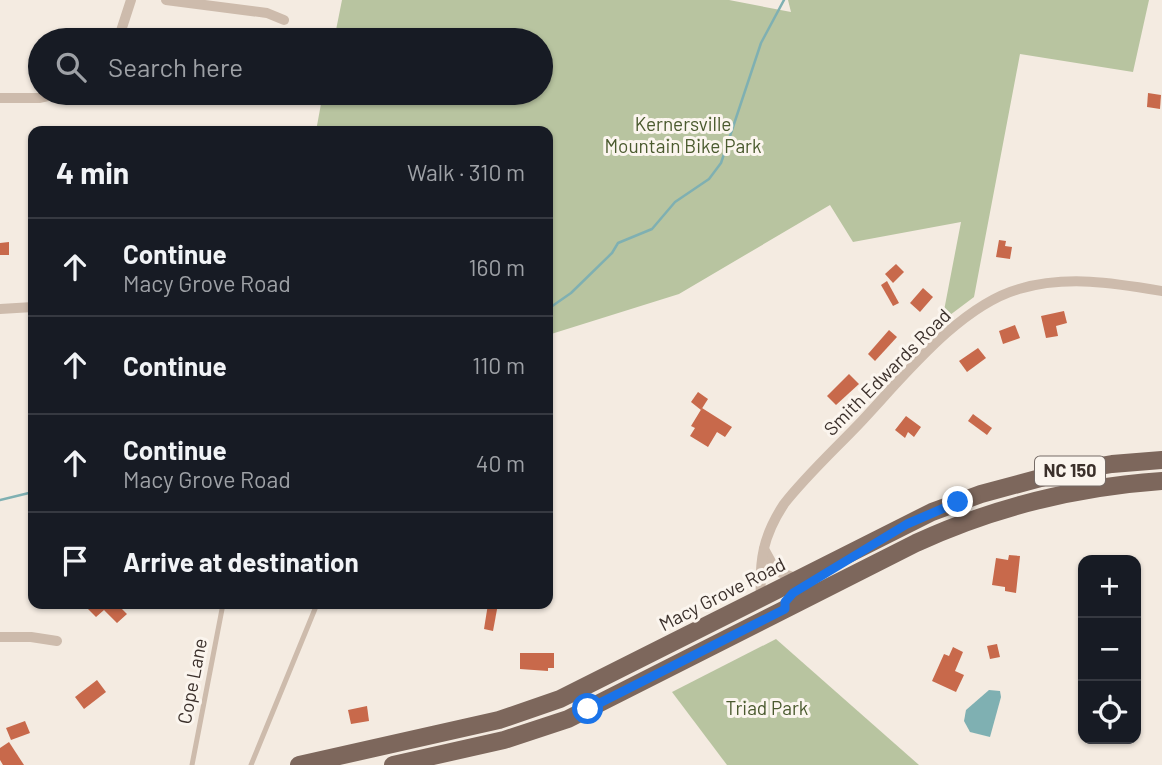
<!DOCTYPE html>
<html lang="en">
<head>
<meta charset="utf-8">
<style>
  :root { --surface:#171b24; --page:#242831; --text:#f1f3f6; --muted:#9ea1a6; --line:#363941 }
  body { margin:0; font-family:Barlow,sans-serif; background:var(--page); color:var(--text) }
  .controls { position:absolute; right:21px; bottom:21px; display:grid; overflow:hidden; border-radius:14px; box-shadow:0 2px 5px #0004 }
  .controls button { width:63px; height:63px; display:grid; place-items:center; padding:0; border:0; border-bottom:2px solid var(--line); background:var(--surface); color:var(--text); font:35px sans-serif }
  .stop { position:absolute; width:21px; height:21px; margin:-16px; border:5px solid #1a73e8; border-radius:50%; background:#fff }
  .stop.end { background:#1a73e8; border-color:#fff; box-shadow:0 2px 7px #0008 }
  .list { margin:0; padding:0; list-style:none }
  h2 { display:flex; justify-content:space-between; align-items:center; height:91px; margin:0; padding:0 28px; font-size:30px }
  h2 small { font-size:23px; font-weight:400; color:var(--muted) }
  .list li { display:grid; grid-template-columns:46px 1fr auto; gap:21px; align-items:center; box-sizing:border-box; height:98px; padding:0 28px; border-top:2px solid var(--line) }
  .list b { display:block; font-size:26px; white-space:nowrap }
  .list p { margin:0; font-size:23px; white-space:nowrap; color:var(--muted) }
  .list em { font-size:23px; font-style:normal; color:var(--muted) }
  .icon { flex:none; width:38px; height:38px; fill:none; stroke:currentColor; stroke-width:2; stroke-linecap:round; stroke-linejoin:round }
  .map { position:relative; flex:none; width:1162px; height:765px; overflow:hidden }
  .search { position:absolute; background:var(--surface); box-shadow:0 2px 5px #0004; left:28px; top:28px; width:525px; height:77px; display:flex; align-items:center; gap:18px; box-sizing:border-box; padding:0 24px; border-radius:38px; color:var(--muted); font-size:26px }
  .panel { position:absolute; background:var(--surface); box-shadow:0 2px 5px #0004; left:28px; top:126px; width:525px; height:483px; border-radius:14px }
  .map>svg:first-child { display:block }
</style>
</head>
<body>
<div class="map">
<svg width="1162" height="765" viewBox="0 0 1162 765">
  <rect width="100%" height="100%" fill="#f4ebe1"/>
  <!-- green -->
  <g fill="#b8c4a0">
    <path d="M342 0H729L791 12 788 0H1149L1133 72 1020 54 974 297 942 321 961 222 853 242 830 205 679 294 548 335V131H316L323 93H541V40H334Z"/>
    <path d="M776 639 919 765H727L672 692Z"/>
  </g>
  <!-- water -->
  <path fill="#7fb0b2" d="M989 690 1000 691 1001 697 990 737 970 732 964 721 966 710Z"/>
  <g fill="none" stroke-linecap="round" stroke-linejoin="round">
    <!-- stream -->
    <g stroke="#7fb0b2" stroke-width="2.5">
      <path d="M548 309 571 293 612 253 618 243 652 229 675 202 709 179 721 163 761 43 784 0"/>
      <path d="M0 500 33 492"/>
    </g>
  </g>
  <!-- building -->
  <g fill="#c8694b">
    <path d="M1148 93 1161 95 1160 109 1147 107Z"/>
    <path d="M999 240 1006 241 1005 246 1012 247 1010 259 996 257Z"/>
    <path d="M9 242V255H0V243Z"/>
    <path d="M896 264 904 272 893 283 885 274Z"/>
    <path d="M887 281 899 303 893 306 881 285Z"/>
    <path d="M923 288 933 297 920 312 910 303Z"/>
    <path d="M1064 311 1067 323 1056 326 1058 336 1046 338 1041 316Z"/>
    <path d="M1015 325 1020 338 1003 344 999 331Z"/>
    <path d="M889 330 897 337 875 361 868 354Z"/>
    <path d="M978 348 986 358 967 372 959 361Z"/>
    <path d="M849 374 859 384 836 405 827 396Z"/>
    <path d="M698 392 708 399 701 410 691 402Z"/>
    <path d="M702 408 732 427 725 437 717 432 708 447 690 436 695 428 691 426Z"/>
    <path d="M973 414 992 428 987 435 968 421Z"/>
    <path d="M906 416 921 427 914 437 908 432 905 438 895 430Z"/>
    <path d="M1009 555 1020 556 1016 593 1005 591V587L992 585 996 558 1008 560Z"/>
    <path d="M93 604H126L121 608 127 614 117 623 104 610 96 617 88 609Z"/>
    <path d="M488 604H498L493 631 484 629Z"/>
    <path d="M997 644 1000 657 990 659 987 646Z"/>
    <path d="M953 647 963 652 955 671 964 675 956 692 932 681 944 654 949 656Z"/>
    <path d="M520 653H554V668H548V671L520 669Z"/>
    <path d="M97 680 106 692 84 709 75 697Z"/>
    <path d="M367 706 369 721 351 724 348 710Z"/>
    <path d="M25 721 30 733 11 740 6 728Z"/>
    <path d="M9 742 24 765H3L0 760V748Z"/>
  </g>
  <g fill="none" stroke-linecap="round" stroke-linejoin="round">
    <!-- lane -->
    <g stroke="#cdbbac" stroke-width="5">
      <path d="M192 765 223 604"/>
      <path d="M251 765 317 604"/>
    </g>
    <!-- street -->
    <g stroke="#cdbbac" stroke-width="10">
      <path d="M166 0 267 13 284 20"/>
      <path d="M118 40 131 0"/>
      <path d="M0 98H39L61 93"/>
      <path d="M0 309 33 307"/>
      <path d="M764 549 776 571 798 579"/>
      <path d="M761 598C759 560 763 536 784 504 806 476 833 451 857 426 900 381 958 306 1019 289 1067 275 1114 283 1162 291"/>
      <path d="M0 637H31L57 641"/>
    </g>
    <!-- primary -->
    <g stroke="#7d675c" stroke-width="18">
      <path d="M299 765 499 720 560 699 932 512 981 494 1059 473 1112 464 1162 460"/>
      <path d="M393 765 504 740 568 719 916 543C994 507 1076 487 1162 481"/>
    </g>
  </g>
  <g fill="none" stroke-linecap="round" stroke-linejoin="round">
    <!-- route -->
    <path stroke="#1a73e8" stroke-width="9" d="M588 709 785 609V602L793 593 907 524 958 502"/>
  </g>
  <g text-anchor="middle" stroke-width="6" stroke-linejoin="round" paint-order="stroke">
    <!-- shield labels -->
    <rect fill="#fbf5ee" stroke="#756b66" stroke-width="2" x="1035" y="456.5" width="70" height="29" rx="5"/>
    <g font-size="18" font-weight="bold" fill="#3b302b">
      <text x="1070" y="477">NC 150</text>
    </g>
    <!-- park labels -->
    <g font-size="19" fill="#4a5a2e" stroke="#fbf5ee">
      <text x="683" y="131">Kernersville<tspan x="683" dy="22">Mountain Bike Park</tspan></text>
      <text x="767" y="715">Triad Park</text>
    </g>
    <!-- street labels -->
    <g font-size="19" fill="#3b302b" stroke="#fbf5ee">
      <text transform="translate(887 372) rotate(-45)" y="7">Smith Edwards Road</text>
      <text transform="translate(722 594) rotate(-27)" y="7">Macy Grove Road</text>
      <text transform="translate(192 681) rotate(-79)" y="7">Cope Lane</text>
    </g>
  </g>
</svg>
<div class="controls">
<button>+</button>
<button>−</button>
<button><svg class="icon" aria-label="locate" viewBox="0 0 24 24"><circle cx="12" cy="12" r="6"/><path d="M12 2v4M12 18v4M2 12h4M18 12h4"/></svg></button>
</div>
<div class="stop" style="left:588px;top:709px"></div>
<div class="stop end" style="left:958px;top:502px"></div>
<div class="search"><svg class="icon" aria-label="search" viewBox="0 0 24 24"><circle cx="10" cy="10" r="6"/><path d="M15 15l6 6"/></svg>Search here</div>
<section class="panel">
<h2>4 min<small>Walk · 310 m</small></h2>
<ul class="list">
<li><svg class="icon" aria-label="ahead" viewBox="0 0 24 24"><path d="M12 20V5M6 11l6-6 6 6"/></svg><div><b>Continue</b><p>Macy Grove Road</p></div><em>160 m</em></li>
<li><svg class="icon" aria-label="ahead" viewBox="0 0 24 24"><path d="M12 20V5M6 11l6-6 6 6"/></svg><div><b>Continue</b></div><em>110 m</em></li>
<li><svg class="icon" aria-label="ahead" viewBox="0 0 24 24"><path d="M12 20V5M6 11l6-6 6 6"/></svg><div><b>Continue</b><p>Macy Grove Road</p></div><em>40 m</em></li>
<li><svg class="icon" aria-label="arrive" viewBox="0 0 24 24"><path d="M6 21V4h12l-3 4 3 4H6"/></svg><div><b>Arrive at destination</b></div></li>
</ul>
</section>
</div>
</body>
</html>
